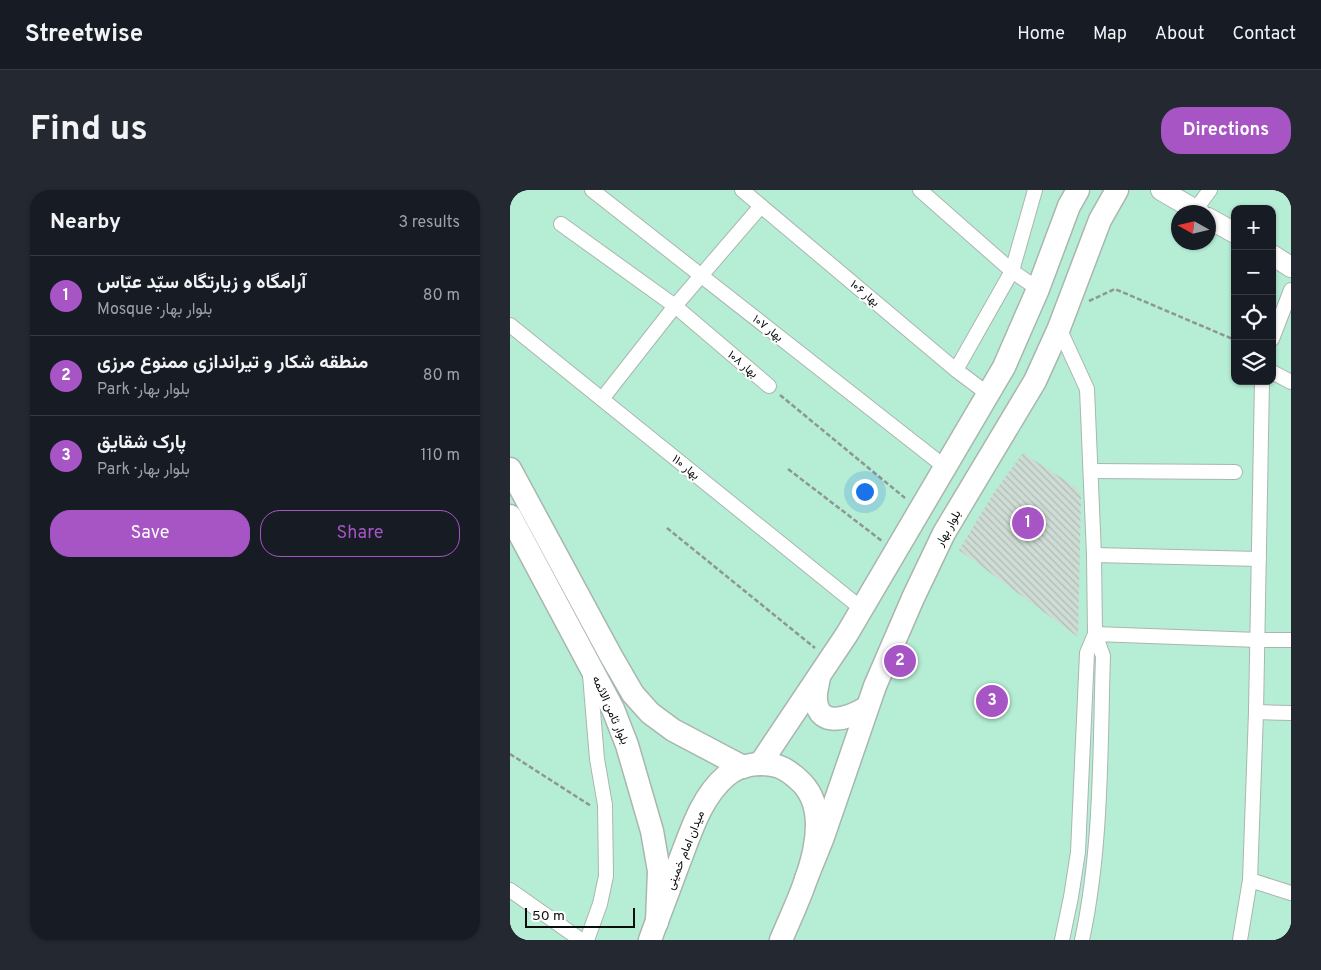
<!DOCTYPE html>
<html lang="en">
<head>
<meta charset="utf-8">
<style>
  :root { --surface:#171b24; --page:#242831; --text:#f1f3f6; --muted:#9ea1a6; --line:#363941; --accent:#a754c4 }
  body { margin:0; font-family:Overpass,Vazirmatn,sans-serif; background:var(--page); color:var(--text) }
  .controls { position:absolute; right:15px; top:15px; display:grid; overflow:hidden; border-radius:10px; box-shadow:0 1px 4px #0004 }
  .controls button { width:45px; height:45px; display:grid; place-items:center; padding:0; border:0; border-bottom:1px solid var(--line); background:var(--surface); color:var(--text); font:25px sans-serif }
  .compass { position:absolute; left:661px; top:15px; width:45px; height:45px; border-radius:50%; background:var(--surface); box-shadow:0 1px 4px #0004; rotate:278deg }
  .scale { position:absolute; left:15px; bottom:12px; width:110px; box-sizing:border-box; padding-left:5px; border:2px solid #0a0f0d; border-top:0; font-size:14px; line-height:18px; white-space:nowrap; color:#0a0f0d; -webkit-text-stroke:4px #fff; paint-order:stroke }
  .you { position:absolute; left:354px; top:301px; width:18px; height:18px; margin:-12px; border:4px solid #fff; border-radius:50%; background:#1a73e8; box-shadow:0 0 0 8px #1a73e833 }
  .badge { display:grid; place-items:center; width:32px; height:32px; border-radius:50%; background:var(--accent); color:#fff; font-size:16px; font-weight:700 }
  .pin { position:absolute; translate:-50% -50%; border:2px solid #fff; box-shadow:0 1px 5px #0006 }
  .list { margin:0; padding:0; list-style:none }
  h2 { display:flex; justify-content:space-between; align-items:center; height:65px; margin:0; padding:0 20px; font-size:21px }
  h2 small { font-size:16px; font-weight:400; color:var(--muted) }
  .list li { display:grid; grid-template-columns:32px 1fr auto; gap:15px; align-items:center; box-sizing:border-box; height:80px; padding:0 20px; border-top:1px solid var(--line) }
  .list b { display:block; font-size:19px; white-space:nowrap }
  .list p { margin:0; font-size:16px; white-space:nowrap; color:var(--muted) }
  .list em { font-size:16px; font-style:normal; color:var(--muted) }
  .actions { display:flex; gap:10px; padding:15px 20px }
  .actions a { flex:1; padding:11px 0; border:1px solid var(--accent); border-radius:20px; text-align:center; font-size:18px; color:var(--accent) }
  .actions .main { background:var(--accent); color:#fff }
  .icon { flex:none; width:28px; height:28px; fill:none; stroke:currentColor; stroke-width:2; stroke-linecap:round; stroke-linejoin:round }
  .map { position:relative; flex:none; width:781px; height:750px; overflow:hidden; border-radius:20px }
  header { display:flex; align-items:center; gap:30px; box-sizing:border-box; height:70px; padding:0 25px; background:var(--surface); border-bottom:1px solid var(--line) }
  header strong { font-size:24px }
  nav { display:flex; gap:28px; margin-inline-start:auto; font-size:18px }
  .intro { display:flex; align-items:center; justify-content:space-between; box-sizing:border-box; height:120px; padding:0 30px }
  h1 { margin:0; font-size:35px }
  .button { padding:12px 22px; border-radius:20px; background:var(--accent); color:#fff; font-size:18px; font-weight:700 }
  main { display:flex; gap:30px; padding:0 30px }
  aside { flex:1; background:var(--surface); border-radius:20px; box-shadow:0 1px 4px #0004 }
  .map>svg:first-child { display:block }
</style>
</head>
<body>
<header>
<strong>Streetwise</strong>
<nav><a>Home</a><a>Map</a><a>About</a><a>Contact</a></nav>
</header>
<div class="intro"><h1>Find us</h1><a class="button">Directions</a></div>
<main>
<aside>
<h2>Nearby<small>3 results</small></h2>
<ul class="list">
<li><span class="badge">1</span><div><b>آرامگاه و زیارتگاه سیّد عبّاس</b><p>Mosque · بلوار بهار</p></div><em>80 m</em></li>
<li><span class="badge">2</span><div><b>منطقه شکار و تیراندازی ممنوع مرزی</b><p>Park · بلوار بهار</p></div><em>80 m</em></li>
<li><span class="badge">3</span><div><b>پارک شقایق</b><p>Park · بلوار بهار</p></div><em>110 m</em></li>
</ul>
<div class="actions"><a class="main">Save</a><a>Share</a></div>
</aside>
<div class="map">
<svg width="781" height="750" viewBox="0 0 781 750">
  <defs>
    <pattern id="building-back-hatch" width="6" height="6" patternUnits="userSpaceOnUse" patternTransform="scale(1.25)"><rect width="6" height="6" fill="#cedcd5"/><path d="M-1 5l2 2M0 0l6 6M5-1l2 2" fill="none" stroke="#b0bcb6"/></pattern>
  </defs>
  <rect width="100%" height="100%" fill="#f1fff8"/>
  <!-- park -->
  <path fill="#b6edd5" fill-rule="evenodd" d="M0 0H781V750H0ZM725 19H762V191H725ZM668 22H698V52H668Z"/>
  <!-- building -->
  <path fill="url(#building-back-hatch)" d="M513 263 567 298 571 307 568 447 449 360 485 301Z"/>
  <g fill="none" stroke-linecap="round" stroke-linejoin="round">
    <defs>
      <g id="street">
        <path d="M82 0 435 277"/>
        <path d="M232 0 446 180 478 204"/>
        <path d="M410 0 502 81 528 99"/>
        <path d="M685 20 700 0"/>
        <path d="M51 34 165 116 259 196"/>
        <path d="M0 135 352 419"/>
        <path d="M549 138 577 199 584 365 585 444 577 463 568 662 561 707 552 750"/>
        <path d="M762 149 781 100"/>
        <path d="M446 180 502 81 525 0"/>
        <path d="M762 182 781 192"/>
        <path d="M92 209 165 116 251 16"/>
        <path d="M581 281 725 282"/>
        <path d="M584 365 749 369"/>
        <path d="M746 522 781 523"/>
        <path d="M740 690 781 703"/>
        <path d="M0 700 71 750"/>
        <path d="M77 750 90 714 96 686 95 615 87 569 80 485"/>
        <path d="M572 750C592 657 590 561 593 466L585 444 748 450H781"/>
        <path d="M730 750 740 690 746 522 752 191"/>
      </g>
      <g id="secondary">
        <path d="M651 0 689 22"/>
        <path d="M698 28 725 43"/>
        <path d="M762 65 781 77"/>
      </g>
      <g id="primary">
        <path d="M0 279 101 466 123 504 140 523 163 540 233 577"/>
        <path d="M0 326 103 519 117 555 142 641 149 681 147 732"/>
        <path d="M309 487C308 494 305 503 306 510 309 540 341 527 356 518"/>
        <path d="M250 574 337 444 494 177 528 99 559 16 568 0"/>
        <path d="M296 689 313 647 365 496 403 408 434 343 525 191 549 138 590 30 607 0"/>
        <path d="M140 750C149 725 159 700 168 675 180 645 190 608 216 586 230 574 250 572 267 576 277 579 285 586 292 593 329 632 288 709 271 750"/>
      </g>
    </defs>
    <!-- street casing -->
    <use href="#street" stroke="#a9b6b0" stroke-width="16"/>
    <!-- secondary casing -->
    <use href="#secondary" stroke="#a9b6b0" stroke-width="22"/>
    <!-- primary casing -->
    <use href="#primary" stroke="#a9b6b0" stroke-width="25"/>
    <!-- path -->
    <g stroke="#8d9793" stroke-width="2.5" stroke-dasharray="5 2.5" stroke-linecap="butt">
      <path d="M579 111 605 99 725 150"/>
      <path d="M270 205 395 308"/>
      <path d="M278 279 372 351"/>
      <path d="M157 338 305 458"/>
      <path d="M0 564 81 616"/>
    </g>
    <!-- street -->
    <use href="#street" stroke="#fff" stroke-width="14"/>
    <!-- secondary -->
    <use href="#secondary" stroke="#fff" stroke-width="20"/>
    <!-- primary -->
    <use href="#primary" stroke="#fff" stroke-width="22"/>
  </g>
  <g text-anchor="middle" stroke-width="4" stroke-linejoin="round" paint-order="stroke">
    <!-- street labels -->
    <g font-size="12" fill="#0a0f0d" stroke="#fff">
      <text transform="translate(355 103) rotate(40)" y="4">بهار ۱۰۶</text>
      <text transform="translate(258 138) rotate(38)" y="4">بهار ۱۰۷</text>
      <text transform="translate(233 174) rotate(40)" y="4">بهار ۱۰۸</text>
      <text transform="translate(176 277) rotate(39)" y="4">بهار ۱۱۰</text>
      <text transform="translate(438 338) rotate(-61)" y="4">بلوار بهار</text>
      <text transform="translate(101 520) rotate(66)" y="4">بلوار ثامن الائمه</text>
      <text transform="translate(175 660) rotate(-68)" y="4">میدان امام خمینی</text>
    </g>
  </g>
</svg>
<div class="controls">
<button>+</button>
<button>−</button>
<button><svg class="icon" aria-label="locate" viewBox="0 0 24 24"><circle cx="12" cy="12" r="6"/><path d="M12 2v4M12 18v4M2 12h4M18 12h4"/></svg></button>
<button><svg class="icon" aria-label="layers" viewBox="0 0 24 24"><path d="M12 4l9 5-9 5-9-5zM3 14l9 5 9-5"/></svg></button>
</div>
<svg class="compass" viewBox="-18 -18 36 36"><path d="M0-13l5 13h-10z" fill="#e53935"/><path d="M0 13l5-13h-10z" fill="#9ea1a6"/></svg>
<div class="scale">50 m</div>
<div class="you"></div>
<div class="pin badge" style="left:518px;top:333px">1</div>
<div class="pin badge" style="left:390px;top:471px">2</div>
<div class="pin badge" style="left:482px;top:511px">3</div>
</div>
</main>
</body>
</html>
